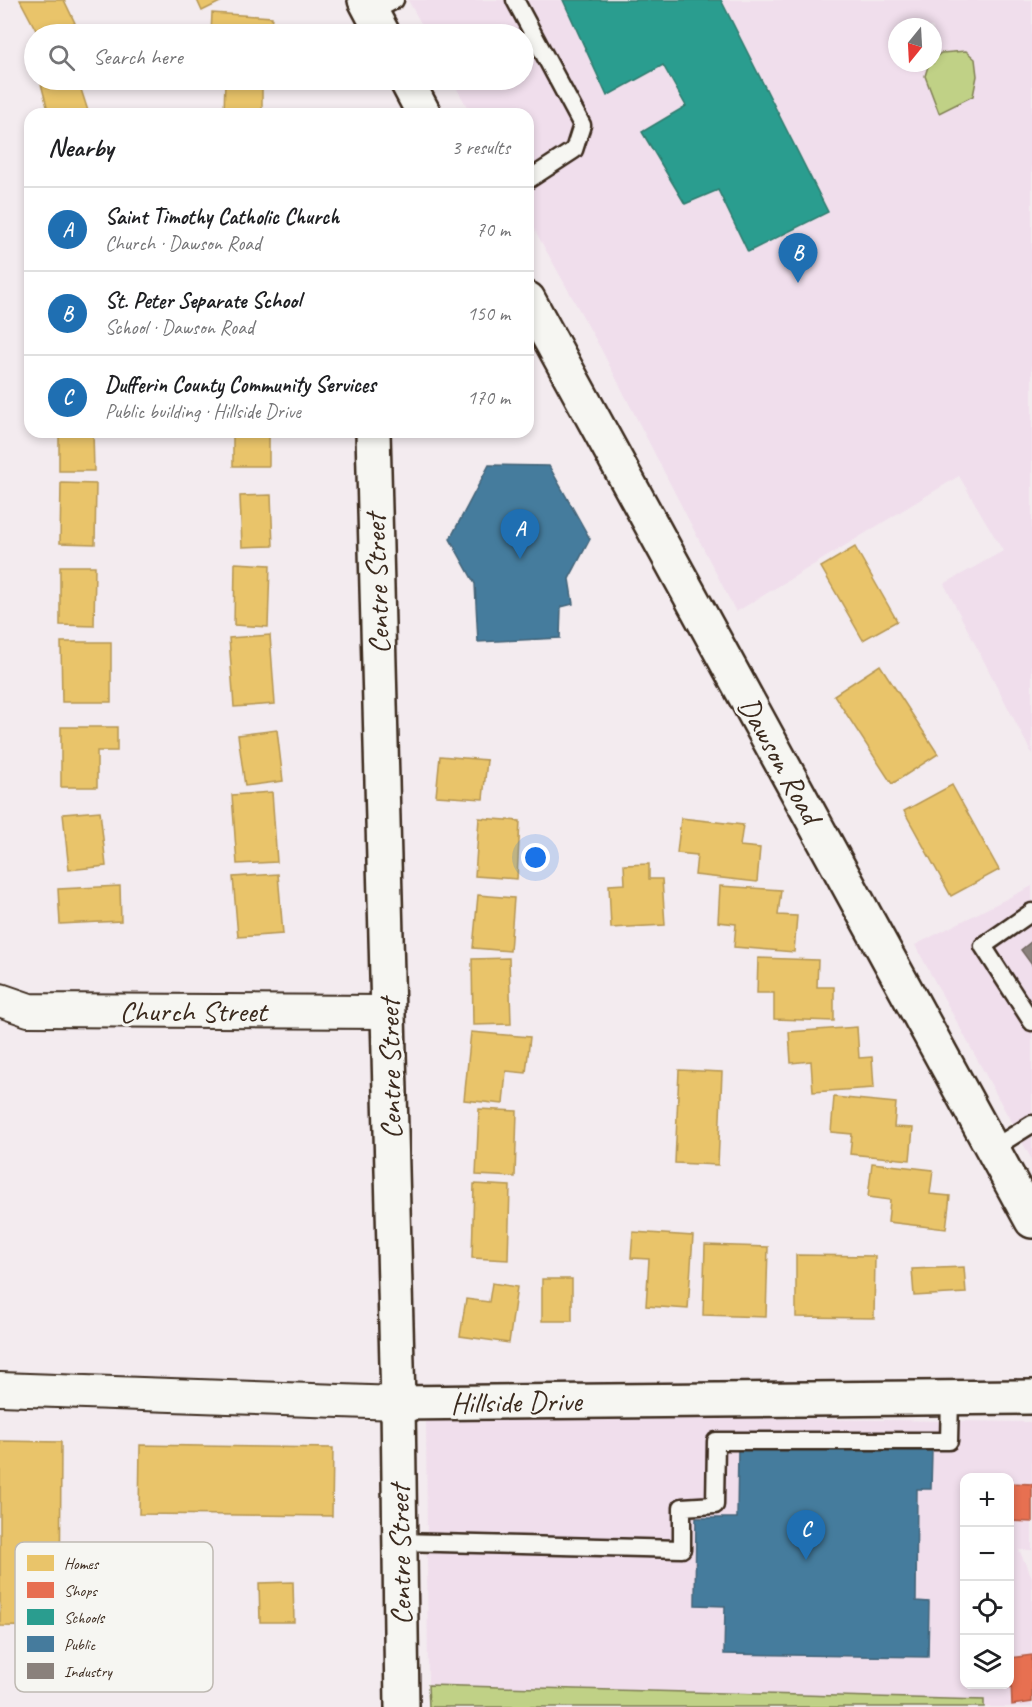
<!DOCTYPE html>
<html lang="en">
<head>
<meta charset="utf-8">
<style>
  :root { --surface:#fff; --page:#f6f6f6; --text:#202124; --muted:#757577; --line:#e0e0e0; --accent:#1f6fb2 }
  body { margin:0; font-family:Caveat,sans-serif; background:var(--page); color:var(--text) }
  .controls { position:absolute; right:18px; bottom:18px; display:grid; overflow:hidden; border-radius:12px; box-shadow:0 3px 9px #0003 }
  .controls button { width:54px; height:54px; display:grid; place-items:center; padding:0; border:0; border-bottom:2px solid var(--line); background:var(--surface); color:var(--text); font:30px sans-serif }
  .compass { position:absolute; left:888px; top:18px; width:54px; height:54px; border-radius:50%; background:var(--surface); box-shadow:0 3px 9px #0003; rotate:198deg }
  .you { position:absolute; left:536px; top:858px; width:21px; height:21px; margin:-15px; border:4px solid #fff; border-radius:50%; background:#1a73e8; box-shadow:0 0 0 9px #1a73e833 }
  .badge { display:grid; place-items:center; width:39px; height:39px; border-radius:50%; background:var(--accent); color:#fff; font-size:20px; font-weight:700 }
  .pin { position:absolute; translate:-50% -50px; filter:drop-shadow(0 2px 3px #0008) }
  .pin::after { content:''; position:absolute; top:32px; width:21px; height:18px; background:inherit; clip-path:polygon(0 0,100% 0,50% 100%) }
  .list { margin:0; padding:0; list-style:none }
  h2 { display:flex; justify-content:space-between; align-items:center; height:78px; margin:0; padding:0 24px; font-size:26px }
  h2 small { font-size:20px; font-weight:400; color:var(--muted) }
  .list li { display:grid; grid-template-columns:39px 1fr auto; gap:18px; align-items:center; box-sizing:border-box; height:84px; padding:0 24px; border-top:2px solid var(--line) }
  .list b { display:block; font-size:22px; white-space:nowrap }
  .list p { margin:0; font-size:20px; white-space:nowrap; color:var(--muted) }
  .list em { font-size:20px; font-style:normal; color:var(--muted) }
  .icon { flex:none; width:33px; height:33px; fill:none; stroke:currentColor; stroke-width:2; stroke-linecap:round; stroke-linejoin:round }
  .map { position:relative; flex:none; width:1032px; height:1707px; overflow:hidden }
  .search { position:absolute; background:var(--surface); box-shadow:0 3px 9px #0003; left:24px; top:24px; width:510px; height:66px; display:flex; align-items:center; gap:15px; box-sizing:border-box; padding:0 21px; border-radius:33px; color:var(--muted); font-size:22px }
  .panel { position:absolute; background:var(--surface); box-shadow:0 3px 9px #0003; left:24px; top:108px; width:510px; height:330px; border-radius:18px }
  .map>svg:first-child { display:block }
</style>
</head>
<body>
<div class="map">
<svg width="1032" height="1707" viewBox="0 0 1032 1707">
  <rect width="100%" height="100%" fill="#f3ebef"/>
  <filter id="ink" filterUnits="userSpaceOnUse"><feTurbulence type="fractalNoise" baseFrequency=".0167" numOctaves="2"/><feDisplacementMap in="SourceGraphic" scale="12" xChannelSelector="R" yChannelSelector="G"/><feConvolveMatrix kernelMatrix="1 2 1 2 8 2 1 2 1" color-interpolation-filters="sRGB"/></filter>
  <g filter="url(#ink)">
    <!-- built -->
    <g fill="#f0deec" fill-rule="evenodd">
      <path d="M408 0H1032V754L944 584 1003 551 959 476 736 612 601 349 528 218V114H471L452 80H524V34H427ZM897 27H933V63H897Z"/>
      <path d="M1032 886V1160L915 945Z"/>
      <path d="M426 1414 1032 1422V1550H1019L1032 1577V1707H984V1700L428 1685ZM964 1478H1010V1684H964Z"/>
    </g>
    <!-- green -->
    <g fill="#c0d186" stroke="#7e7e52" stroke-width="1.5">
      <path d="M966 51 975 59 977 76 973 96 939 113 925 76 929 63H933V59L941 53Z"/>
      <path d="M428 1685 984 1700V1707H429Z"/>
    </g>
    <!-- homes -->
    <g fill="#e9c46a" stroke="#b59653" stroke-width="1.5">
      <path d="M20 0H64L75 23 51 34H38Z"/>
      <path d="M197 0H224L202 11Z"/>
      <path d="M212 13 272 17 270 34H211Z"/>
      <path d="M40 80H78L89 114H49Z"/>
      <path d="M225 80 262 81V114H224Z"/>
      <path d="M59 432H93L94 471H59Z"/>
      <rect x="233" y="432" width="36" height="34"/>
      <path d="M61 483 96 484 95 544 60 543Z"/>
      <path d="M271 495 273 546 242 547 240 496Z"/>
      <path d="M855 547 897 621 863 640 821 567Z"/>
      <path d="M235 563 270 565 268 627 234 625Z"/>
      <path d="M60 566H95L94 626 60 625Z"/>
      <path d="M270 635 275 704 234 707 229 638Z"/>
      <path d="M61 642H111V702H62Z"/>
      <path d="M880 665 938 754 892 784 834 695Z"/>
      <path d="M61 727H117V751H97V787H61Z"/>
      <path d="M277 730 283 781 245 786 238 735Z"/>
      <path d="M440 756 487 760 483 799 436 796Z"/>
      <path d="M952 785 999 870 951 896 904 811Z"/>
      <path d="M272 792 277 862 237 864 232 795Z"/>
      <path d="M100 811 106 866 69 870 63 814Z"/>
      <path d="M479 818 520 821 517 879 475 876Z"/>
      <path d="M681 818 743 825 740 846 760 848 757 882 695 875 697 855 677 853Z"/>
      <path d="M649 864V879H662L665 925 611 928 609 885 625 884 624 865Z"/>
      <path d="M278 874 283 934 238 937 233 877Z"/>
      <path d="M120 886 121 921 60 924 58 889Z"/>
      <path d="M720 886 781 890 778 915 797 916 794 952 734 947 736 924 718 922Z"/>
      <path d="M478 895 514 898 510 951 473 948Z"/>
      <path d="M509 958 511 1024 473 1025 472 959Z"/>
      <path d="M758 958 818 960 817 987H834V1021L774 1019V993H757Z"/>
      <path d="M857 1027 859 1058 872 1057 874 1088 813 1092 811 1061 791 1063 789 1032Z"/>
      <path d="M471 1032 530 1037 526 1073 506 1071 503 1104 464 1100Z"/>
      <path d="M679 1070 722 1072 718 1165 675 1163Z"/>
      <path d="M834 1097 896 1103 894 1127 913 1128 910 1160 850 1154 852 1134 831 1132Z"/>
      <path d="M479 1109 517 1111 515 1177 476 1175Z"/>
      <path d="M872 1163 933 1170 930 1194 950 1196 946 1229 888 1222 890 1200 868 1197Z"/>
      <path d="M474 1184 510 1186 508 1260 472 1258Z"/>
      <path d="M633 1232 693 1236 688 1309 646 1306 649 1259 631 1258Z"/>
      <path d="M705 1245 768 1247 766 1317 703 1315Z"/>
      <path d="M796 1255 875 1256 874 1318 796 1317Z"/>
      <path d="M964 1267 966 1293 914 1296 912 1269Z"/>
      <rect x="542" y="1279" width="30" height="42"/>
      <path d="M492 1283 517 1287 509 1343 460 1336 466 1299 489 1302Z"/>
      <path d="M0 1441 61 1442 60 1627 0 1626Z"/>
      <path d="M140 1445 333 1448 332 1516 139 1514Z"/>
      <path d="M293 1582 294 1622H260L259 1583Z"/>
    </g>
    <!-- shops -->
    <g fill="#e76f51" stroke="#b35a42" stroke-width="1.5">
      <path d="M1010 1483 1032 1484V1522L1010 1521Z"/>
      <path d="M1032 1655V1702L1012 1705 1010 1658Z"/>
    </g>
    <!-- schools -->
    <path fill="#2a9d8f" stroke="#2f7a6d" stroke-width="1.5" d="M563 0H721L828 212 748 252 718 190 685 204 642 132 686 106 663 65 607 96Z"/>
    <!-- public -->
    <g fill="#457b9d" stroke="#426377" stroke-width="1.5">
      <path d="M489 465 549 466 590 539 569 579 573 604 561 607 560 638 478 642 475 584 450 539Z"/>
      <path d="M738 1447 932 1451 931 1489H917L916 1601 929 1602 928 1657 724 1654 725 1606 695 1605 696 1518H737Z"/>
    </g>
    <!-- industry -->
    <path fill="#8a817c" stroke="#726760" stroke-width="1.5" d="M1032 941V965L1021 950Z"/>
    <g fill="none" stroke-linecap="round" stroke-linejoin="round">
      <defs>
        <g id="lane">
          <path d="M515 0 582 125 574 150 528 180"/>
          <path d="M371 13 395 0"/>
          <path d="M1032 912 983 946 1032 1022"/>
          <path d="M992 1149 1032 1124"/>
          <path d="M400 1542 682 1549V1507L715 1505 716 1441H949L950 1397"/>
        </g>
        <g id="street">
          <path d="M0 1000 29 1010 388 1012"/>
          <path d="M0 1389 398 1403"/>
        </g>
        <g id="secondary">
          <path d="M365 0 383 34"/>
          <path d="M406 80 424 114"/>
          <path d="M528 299 1032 1221"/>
          <path d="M373 432 398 1403 402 1707"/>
          <path d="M398 1403 1032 1397"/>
        </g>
      </defs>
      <!-- lane casing -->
      <use href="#lane" stroke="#3b2a1e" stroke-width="21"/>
      <!-- street casing -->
      <use href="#street" stroke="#3b2a1e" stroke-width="36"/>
      <!-- secondary casing -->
      <use href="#secondary" stroke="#3b2a1e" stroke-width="38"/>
      <!-- lane -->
      <use href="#lane" stroke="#f6f6f2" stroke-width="16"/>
      <!-- street -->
      <use href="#street" stroke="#f6f6f2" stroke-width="32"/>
      <!-- secondary -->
      <use href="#secondary" stroke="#f6f6f2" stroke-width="33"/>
    </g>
  </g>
  <g text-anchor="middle" stroke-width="6" stroke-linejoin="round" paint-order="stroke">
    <!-- street labels -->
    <g font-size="30" fill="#3b2a1e" stroke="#f6f6f2">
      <text transform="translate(377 584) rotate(-92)" y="10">Centre Street</text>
      <text transform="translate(780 760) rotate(61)" y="10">Dawson Road</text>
      <text x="193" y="1021">Church Street</text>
      <text transform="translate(390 1069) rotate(-91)" y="10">Centre Street</text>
      <text transform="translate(516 1402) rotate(-1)" y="10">Hillside Drive</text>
      <text transform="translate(400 1555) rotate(-91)" y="10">Centre Street</text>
    </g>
  </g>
  <!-- legend -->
  <rect x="15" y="1542" width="198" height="150" rx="9" fill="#f6f6f2" stroke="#beb9b2" stroke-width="1.5"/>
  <rect x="27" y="1555" width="27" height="16" fill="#e9c46a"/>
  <rect x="27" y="1582" width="27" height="16" fill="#e76f51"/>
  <rect x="27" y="1609" width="27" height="16" fill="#2a9d8f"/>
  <rect x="27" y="1636" width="27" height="16" fill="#457b9d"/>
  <rect x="27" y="1663" width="27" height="16" fill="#8a817c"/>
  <g font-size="16" fill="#3b2a1e">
    <text x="64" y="1569">Homes</text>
    <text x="64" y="1596">Shops</text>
    <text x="64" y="1623">Schools</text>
    <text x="64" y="1650">Public</text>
    <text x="64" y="1677">Industry</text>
  </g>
</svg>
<div class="controls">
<button>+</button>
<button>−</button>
<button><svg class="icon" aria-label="locate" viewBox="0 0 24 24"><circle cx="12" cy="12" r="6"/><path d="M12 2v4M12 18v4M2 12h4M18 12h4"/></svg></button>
<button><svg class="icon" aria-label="layers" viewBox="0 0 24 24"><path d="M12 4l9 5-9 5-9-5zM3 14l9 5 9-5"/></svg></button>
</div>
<svg class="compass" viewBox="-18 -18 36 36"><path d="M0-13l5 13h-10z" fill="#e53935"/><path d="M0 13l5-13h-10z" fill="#757577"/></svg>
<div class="you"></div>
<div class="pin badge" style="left:520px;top:559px">A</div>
<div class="pin badge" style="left:798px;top:283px">B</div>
<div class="pin badge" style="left:806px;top:1560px">C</div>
<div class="search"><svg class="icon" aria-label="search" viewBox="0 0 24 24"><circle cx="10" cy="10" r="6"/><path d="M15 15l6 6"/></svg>Search here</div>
<section class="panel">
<h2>Nearby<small>3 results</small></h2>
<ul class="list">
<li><span class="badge">A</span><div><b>Saint Timothy Catholic Church</b><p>Church · Dawson Road</p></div><em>70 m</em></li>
<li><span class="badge">B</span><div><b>St. Peter Separate School</b><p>School · Dawson Road</p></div><em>150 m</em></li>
<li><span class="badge">C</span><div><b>Dufferin County Community Services</b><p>Public building · Hillside Drive</p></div><em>170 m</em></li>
</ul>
</section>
</div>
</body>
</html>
